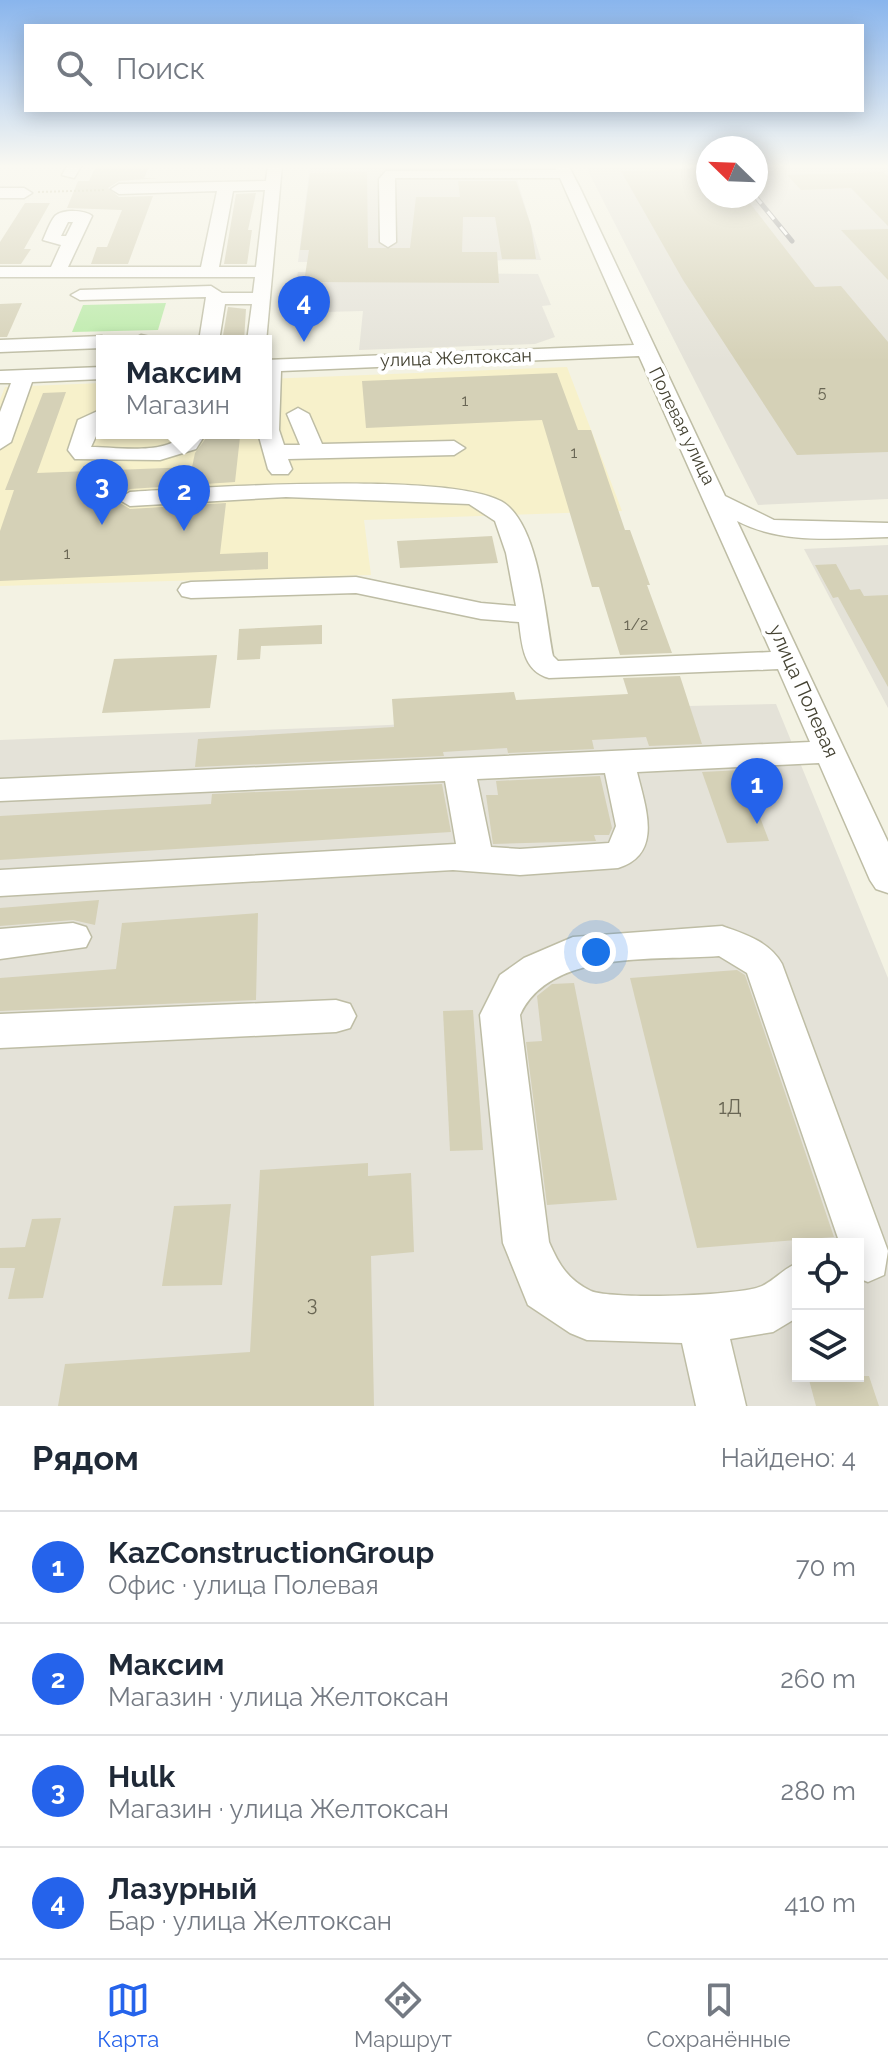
<!DOCTYPE html>
<html lang="ru">
<head>
<meta charset="utf-8">
<style>
  :root { --surface:#fff; --page:#f6f6f7; --text:#1f2937; --muted:#747a83; --line:#e0e1e3; --accent:#2563eb }
  body { margin:0; font-family:Raleway,sans-serif; background:var(--page); color:var(--text) }
  .controls { position:absolute; right:24px; bottom:24px; display:grid; overflow:hidden; border-radius:0px; box-shadow:0 4px 20px #0003 }
  .controls button { width:72px; height:72px; display:grid; place-items:center; padding:0; border:0; border-bottom:2px solid var(--line); background:var(--surface); color:var(--text); font:40px sans-serif }
  .compass { position:absolute; left:696px; top:136px; width:72px; height:72px; border-radius:50%; background:var(--surface); box-shadow:0 4px 20px #0003; rotate:293deg }
  .you { position:absolute; left:596px; top:952px; width:28px; height:28px; margin:-20px; border:6px solid #fff; border-radius:50%; background:#1a73e8; box-shadow:0 0 0 12px #1a73e833 }
  .badge { display:grid; place-items:center; width:52px; height:52px; border-radius:50%; background:var(--accent); color:#fff; font-size:26px; font-weight:700 }
  .pin { position:absolute; translate:-50% -66px; filter:drop-shadow(0 2px 4px #0008) }
  .pin::after { content:''; position:absolute; top:42px; width:28px; height:24px; background:inherit; clip-path:polygon(0 0,100% 0,50% 100%) }
  .popup { position:absolute; left:96px; top:335px; width:176px; height:104px; box-sizing:border-box; display:grid; place-content:center; border-radius:0px; background:var(--surface); filter:drop-shadow(0 2px 6px #0005); font-size:26px; white-space:nowrap; color:var(--muted) }
  .popup b { font-size:30px; color:var(--text) }
  .popup::after { content:''; position:absolute; left:50%; top:100%; margin-left:-16px; border:16px solid transparent; border-top-color:var(--surface) }
  .list { margin:0; padding:0; list-style:none }
  h2 { display:flex; justify-content:space-between; align-items:center; height:104px; margin:0; padding:0 32px; font-size:34px }
  h2 small { font-size:26px; font-weight:400; color:var(--muted) }
  .list li { display:grid; grid-template-columns:52px 1fr auto; gap:24px; align-items:center; box-sizing:border-box; height:112px; padding:0 32px; border-top:2px solid var(--line) }
  .list b { display:block; font-size:30px; white-space:nowrap }
  .list p { margin:0; font-size:26px; white-space:nowrap; color:var(--muted) }
  .list em { font-size:26px; font-style:normal; color:var(--muted) }
  .icon { flex:none; width:44px; height:44px; fill:none; stroke:currentColor; stroke-width:2; stroke-linecap:round; stroke-linejoin:round }
  .map { position:relative; flex:none; width:888px; height:1406px; overflow:hidden }
  .search { position:absolute; background:var(--surface); box-shadow:0 4px 20px #0003; left:24px; right:24px; top:24px; height:88px; display:flex; align-items:center; gap:20px; box-sizing:border-box; padding:0 28px; border-radius:0px; color:var(--muted); font-size:30px }
  .sheet { height:552px; background:var(--surface) }
  nav { display:flex; justify-content:space-around; align-items:center; box-sizing:border-box; height:112px; border-top:2px solid var(--line); background:var(--surface); font-size:22px; color:var(--muted) }
  nav a { display:grid; justify-items:center; gap:4px }
  nav .on { color:var(--accent) }
  .map>svg:first-child { display:block }
</style>
</head>
<body>
<div class="map">
<svg width="888" height="1406" viewBox="0 0 888 1406">
  <rect width="100%" height="100%" fill="#f3f2e3"/>
  <!-- commercial -->
  <path fill="#f7f1cb" d="M567 367 622 511 364 520 371 575 0 586V400L5 387 102 383V433H266V379Z"/>
  <!-- industrial -->
  <g fill="#e4e2d8" fill-rule="evenodd">
    <path d="M310 165H513L541 260 298 262Z"/>
    <path d="M585 165H708V196H756V165H888V499L758 505Z"/>
    <path d="M298 272 538 274 551 305 542 306 555 337 535 344 359 350 363 311 287 313Z"/>
    <path d="M888 545V708L804 549Z"/>
    <path d="M776 704 888 978V1406H0V740L388 725 688 706ZM798 1244H858V1376H798Z"/>
  </g>
  <!-- green -->
  <path fill="#baeaa8" d="M166 303 158 330 72 332 83 305Z"/>
  <!-- building -->
  <g fill="#d5d1b7">
    <path d="M97 164H150L144 178H159L119 181 108 188 119 197 153 196 128 264H91L97 247H107L122 210 67 208 78 181H89Z"/>
    <path d="M698 169 708 184V196H717L722 202H749L815 287 841 286 888 342V452L797 455 683 280 621 171Z"/>
    <path d="M367 172 368 248H410L416 197H460L458 181H516L531 226 536 259H502L495 217H463L462 252H497L499 283 304 282 309 250H300L310 173Z"/>
    <path d="M883 172 888 176V226L851 188 801 190 787 175Z"/>
    <path d="M256 193 248 230H252L247 264H224L236 194Z"/>
    <path d="M25 203H50L24 249H31L21 264H0V242Z"/>
    <path d="M888 229V280L841 230Z"/>
    <path d="M22 303 7 337H0V304Z"/>
    <path d="M228 307 246 309 244 341H222Z"/>
    <path d="M557 373 578 430H591L625 530H630L650 585H647L672 653 620 655 599 587H592L542 420 366 428 362 381Z"/>
    <path d="M66 392 37 473 192 467 195 453 206 438 240 437 235 482 130 489 115 500 130 509 226 503 220 554 268 552V569L0 581V531L14 490H5L43 393Z"/>
    <path d="M492 536 498 563 400 568 397 541Z"/>
    <path d="M836 564 850 590 860 589 864 596 888 595V687L838 597 833 598 815 565Z"/>
    <path d="M322 625V644L261 646 260 659 237 660 239 629Z"/>
    <path d="M217 655 210 708 102 713 114 659Z"/>
    <path d="M680 676 702 744 649 746 646 737 592 740 594 749 508 753 507 748 443 752 444 756 195 767 198 739 394 727 392 699 514 692 516 700 628 694 623 678Z"/>
    <path d="M742 770 769 841 727 843 702 772Z"/>
    <path d="M600 776 612 828 609 835H594L596 841 493 844 486 795H498L496 781Z"/>
    <path d="M442 784 451 832 0 860V816L211 804 212 794Z"/>
    <path d="M99 900 95 925 73 920 0 926V908Z"/>
    <path d="M258 913 256 1000 0 1011V978L116 969 122 923Z"/>
    <path d="M737 970 745 975 834 1237 697 1248 630 978Z"/>
    <path d="M574 983 617 1200 547 1205 526 1042 542 1041 537 996 552 984Z"/>
    <path d="M473 1010 483 1150 450 1151 443 1011Z"/>
    <path d="M368 1163V1176L411 1173 414 1252 371 1256 374 1406H58L65 1364 250 1352 260 1170Z"/>
    <path d="M231 1204 222 1285 162 1286 174 1206Z"/>
    <path d="M61 1218 43 1298 8 1299 15 1268H0V1248L25 1247 32 1219Z"/>
    <path d="M808 1376H869L879 1406H816Z"/>
  </g>
  <g fill="none" stroke-linecap="round" stroke-linejoin="round">
    <defs>
      <g id="minor">
        <path d="M68 165H82L74 178 62 175Z"/>
        <path d="M268 165H282L266 342 247 341 252 304H225L219 341H199L206 297 80 300 71 295 80 290 211 286 222 293H253L255 277H0V267H51L61 245 43 240C46 233 50 222 55 216 63 209 85 210 92 216L68 267H201L217 191 119 194 111 189 119 184 266 181ZM265 190 256 267H219L233 191ZM68 222H73L66 236H61Z"/>
        <path d="M554 165H568L580 188 725 496 774 520 888 523V537C836 538 784 545 737 521L888 842V893L876 889 870 880 819 763 637 772C645 806 664 854 618 868L520 875 453 870 0 896V870L456 844 445 781 0 801V779L810 742 778 669 549 678C523 671 522 645 519 622L481 619 356 593 191 598 182 596 178 590 182 584 191 582 356 577 481 603 516 606 506 553 495 521 469 504 286 497 130 506 118 499 130 492C194 488 469 469 508 506 540 535 545 615 553 656L558 661 771 652 639 356 281 371 279 430 284 445H300L287 414 298 408 309 414 322 444 454 441 465 448 454 455 288 459 292 469 288 474H272L268 469 258 433H266V360L634 345 560 178H395L396 242 388 247 380 242 379 179 386 171 556 170ZM605 773 616 826 609 843 520 849 491 847 477 779Z"/>
        <path d="M0 188H24L32 193 24 198H0Z"/>
        <path d="M141 335 150 337 153 341H131Z"/>
        <path d="M102 336 111 341H102V348L0 352V340Z"/>
        <path d="M102 367V379L32 382 11 442 0 449V412L11 383H0V371Z"/>
        <path d="M102 409V423L91 447C115 447 169 456 184 433H206L196 449 160 460 75 459 68 450 78 420Z"/>
        <path d="M73 923 86 927 91 937 86 947 0 959V929Z"/>
        <path d="M722 926C745 934 770 942 782 964L888 1251 884 1275 868 1282 858 1278V1244H840L747 973 719 956C656 961 550 949 520 1015L549 1242C559 1265 568 1280 591 1291 612 1300 741 1296 762 1286 775 1280 784 1268 798 1263V1317L773 1332 730 1339 746 1406H696L682 1343 587 1340 570 1333 528 1305 503 1243 480 1015 500 975 524 958 573 937Z"/>
        <path d="M336 1000 350 1004 356 1016 350 1028 336 1032 0 1048V1014Z"/>
      </g>
    </defs>
    <!-- minor casing -->
    <use href="#minor" stroke="#bebda5" stroke-width="3"/>
    <!-- path -->
    <path stroke="#c1be95" stroke-width="2" stroke-dasharray="2 2" stroke-linecap="butt" d="M38 192 105 190"/>
    <!-- minor -->
    <use href="#minor" fill="#fff" fill-rule="evenodd"/>
    <defs>
      <path id="rail" d="M755 196 792 241"/>
    </defs>
    <!-- rail casing -->
    <use href="#rail" stroke="#949494" stroke-width="5"/>
    <!-- rail -->
    <use href="#rail" stroke="#fff" stroke-width="3" stroke-dasharray="10" stroke-linecap="butt"/>
  </g>
  <!-- sky -->
  <linearGradient id="sky" x2="0" y2="1"><stop stop-color="#89b5ed"/><stop offset="0.46" stop-color="#faf9f2"/><stop offset="1" stop-color="#faf9f2" stop-opacity="0"/></linearGradient>
  <rect width="888" height="361" fill="url(#sky)"/>
  <g text-anchor="middle" stroke-width="8" stroke-linejoin="round" paint-order="stroke">
    <!-- number labels -->
    <g font-size="16" fill="#696654">
      <text x="822" y="398">5</text>
      <text x="465" y="406">1</text>
      <text x="574" y="458">1</text>
      <text x="67" y="559">1</text>
      <text x="636" y="630">1/2</text>
    </g>
    <!-- far-street labels -->
    <g font-size="18" fill="#454333" stroke="#fff">
      <text transform="translate(456 358) rotate(-2)" y="6">улица Желтоксан</text>
      <text transform="translate(682 426) rotate(64)" y="6">Полевая улица</text>
    </g>
    <!-- street labels -->
    <g font-size="20" fill="#454333" stroke="#fff">
      <text transform="translate(804 691) rotate(66)" y="7">улица Полевая</text>
    </g>
    <!-- near-number labels -->
    <g font-size="20" fill="#696654">
      <text x="730" y="1114">1Д</text>
      <text x="312" y="1311">3</text>
    </g>
  </g>
</svg>
<div class="controls">
<button><svg class="icon" aria-label="locate" viewBox="0 0 24 24"><circle cx="12" cy="12" r="6"/><path d="M12 2v4M12 18v4M2 12h4M18 12h4"/></svg></button>
<button><svg class="icon" aria-label="layers" viewBox="0 0 24 24"><path d="M12 4l9 5-9 5-9-5zM3 14l9 5 9-5"/></svg></button>
</div>
<svg class="compass" viewBox="-18 -18 36 36"><path d="M0-13l5 13h-10z" fill="#e53935"/><path d="M0 13l5-13h-10z" fill="#747a83"/></svg>
<div class="you"></div>
<div class="pin badge" style="left:757px;top:824px">1</div>
<div class="pin badge" style="left:184px;top:531px">2</div>
<div class="popup"><b>Максим</b>Магазин</div>
<div class="pin badge" style="left:102px;top:525px">3</div>
<div class="pin badge" style="left:304px;top:342px">4</div>
<div class="search"><svg class="icon" aria-label="search" viewBox="0 0 24 24"><circle cx="10" cy="10" r="6"/><path d="M15 15l6 6"/></svg>Поиск</div>
</div>
<section class="sheet">
<h2>Рядом<small>Найдено: 4</small></h2>
<ul class="list">
<li><span class="badge">1</span><div><b>KazConstructionGroup</b><p>Офис · улица Полевая</p></div><em>70 m</em></li>
<li><span class="badge">2</span><div><b>Максим</b><p>Магазин · улица Желтоксан</p></div><em>260 m</em></li>
<li><span class="badge">3</span><div><b>Hulk</b><p>Магазин · улица Желтоксан</p></div><em>280 m</em></li>
<li><span class="badge">4</span><div><b>Лазурный</b><p>Бар · улица Желтоксан</p></div><em>410 m</em></li>
</ul>
</section>
<nav>
<a class="on"><svg class="icon" aria-label="map" viewBox="0 0 24 24"><path d="M3 6l6-2 6 2 6-2v14l-6 2-6-2-6 2zM9 4v14M15 6v14"/></svg>Карта</a>
<a><svg class="icon" aria-label="directions" viewBox="0 0 24 24"><path d="M12 3l9 9-9 9-9-9zM9 14v-3h6M13 9l2 2-2 2"/></svg>Маршрут</a>
<a><svg class="icon" aria-label="saved" viewBox="0 0 24 24"><path d="M7 4h10v16l-5-4-5 4z"/></svg>Сохранённые</a>
</nav>
</body>
</html>
